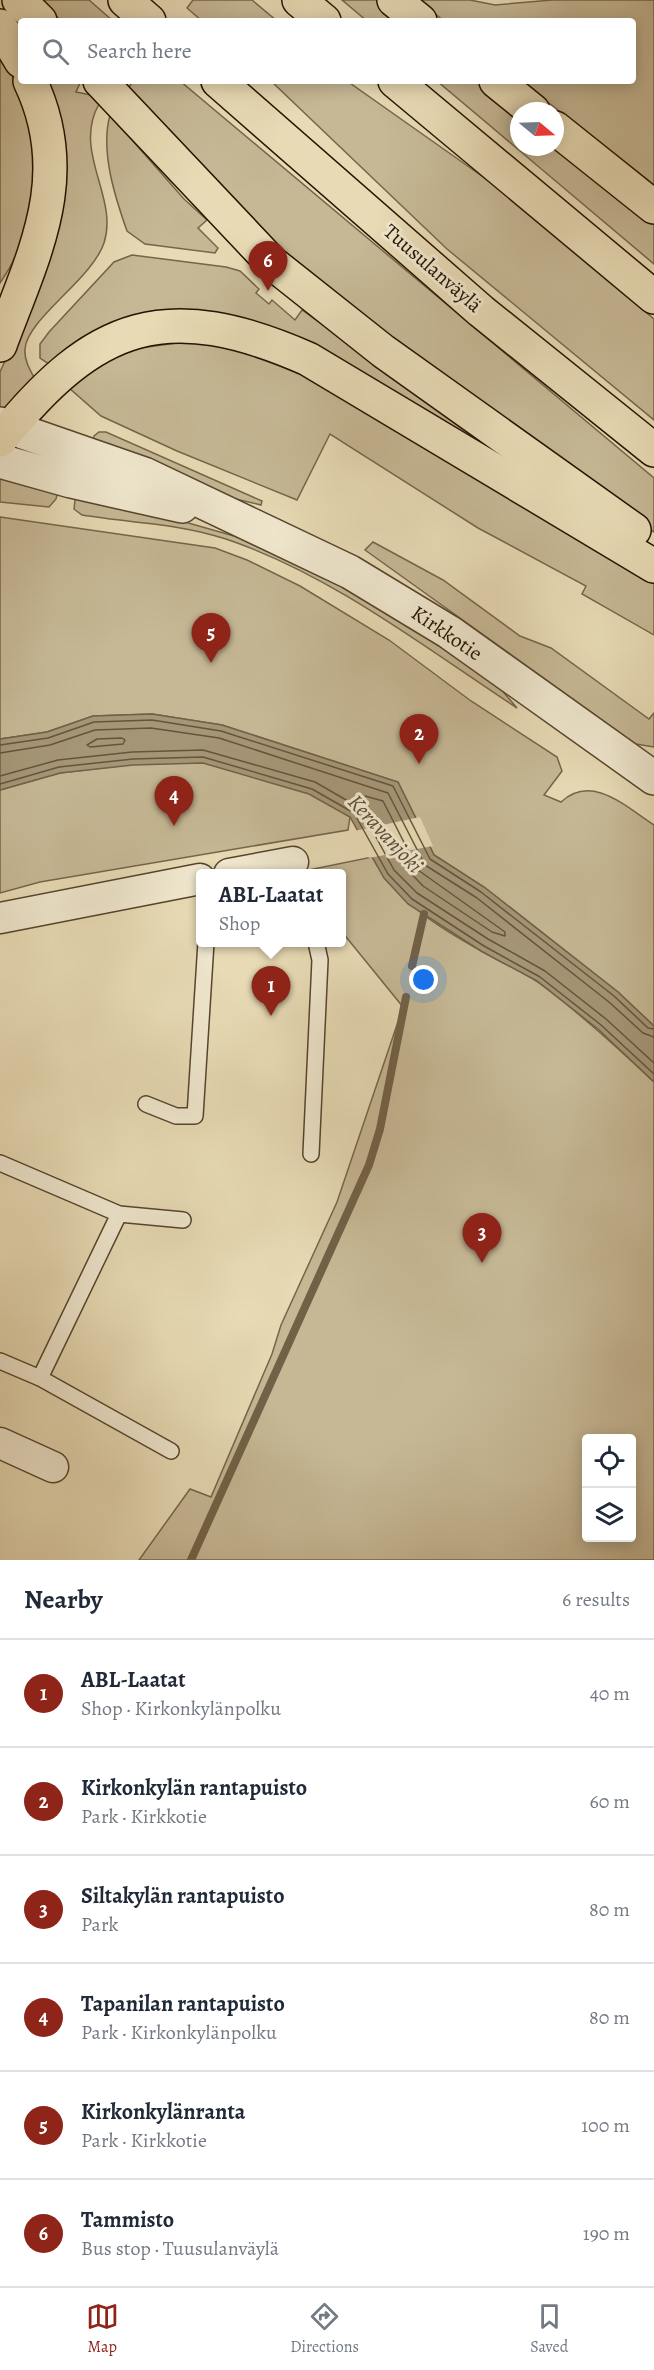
<!DOCTYPE html>
<html lang="en">
<head>
<meta charset="utf-8">
<style>
  :root { --surface:#fff; --page:#f6f6f7; --text:#1f2937; --muted:#747a83; --line:#e0e1e3; --accent:#8f2418 }
  body { margin:0; font-family:Alegreya,serif; background:var(--page); color:var(--text) }
  .controls { position:absolute; right:18px; bottom:18px; display:grid; overflow:hidden; border-radius:6px; box-shadow:0 3px 15px #0003 }
  .controls button { width:54px; height:54px; display:grid; place-items:center; padding:0; border:0; border-bottom:2px solid var(--line); background:var(--surface); color:var(--text); font:30px sans-serif }
  .compass { position:absolute; left:510px; top:102px; width:54px; height:54px; border-radius:50%; background:var(--surface); box-shadow:0 3px 15px #0003; rotate:109deg }
  .you { position:absolute; left:424px; top:980px; width:21px; height:21px; margin:-15px; border:4px solid #fff; border-radius:50%; background:#1a73e8; box-shadow:0 0 0 9px #1a73e833 }
  .badge { display:grid; place-items:center; width:39px; height:39px; border-radius:50%; background:var(--accent); color:#fff; font-size:20px; font-weight:700 }
  .pin { position:absolute; translate:-50% -50px; filter:drop-shadow(0 2px 3px #0008) }
  .pin::after { content:''; position:absolute; top:32px; width:21px; height:18px; background:inherit; clip-path:polygon(0 0,100% 0,50% 100%) }
  .popup { position:absolute; left:196px; top:869px; width:150px; height:78px; box-sizing:border-box; display:grid; place-content:center; border-radius:6px; background:var(--surface); filter:drop-shadow(0 2px 4px #0005); font-size:20px; white-space:nowrap; color:var(--muted) }
  .popup b { font-size:22px; color:var(--text) }
  .popup::after { content:''; position:absolute; left:50%; top:100%; margin-left:-12px; border:12px solid transparent; border-top-color:var(--surface) }
  .list { margin:0; padding:0; list-style:none }
  h2 { display:flex; justify-content:space-between; align-items:center; height:78px; margin:0; padding:0 24px; font-size:26px }
  h2 small { font-size:20px; font-weight:400; color:var(--muted) }
  .list li { display:grid; grid-template-columns:39px 1fr auto; gap:18px; align-items:center; box-sizing:border-box; height:108px; padding:0 24px; border-top:2px solid var(--line) }
  .list b { display:block; font-size:22px; white-space:nowrap }
  .list p { margin:0; font-size:20px; white-space:nowrap; color:var(--muted) }
  .list em { font-size:20px; font-style:normal; color:var(--muted) }
  .icon { flex:none; width:33px; height:33px; fill:none; stroke:currentColor; stroke-width:2; stroke-linecap:round; stroke-linejoin:round }
  .map { position:relative; flex:none; width:654px; height:1560px; overflow:hidden }
  .search { position:absolute; background:var(--surface); box-shadow:0 3px 15px #0003; left:18px; right:18px; top:18px; height:66px; display:flex; align-items:center; gap:15px; box-sizing:border-box; padding:0 21px; border-radius:6px; color:var(--muted); font-size:22px }
  .sheet { height:726px; background:var(--surface) }
  nav { display:flex; justify-content:space-around; align-items:center; box-sizing:border-box; height:84px; border-top:2px solid var(--line); background:var(--surface); font-size:16px; color:var(--muted) }
  nav a { display:grid; justify-items:center; gap:3px }
  nav .on { color:var(--accent) }
  .map>svg:first-child { display:block }
</style>
</head>
<body>
<div class="map">
<svg width="654" height="1560" viewBox="0 0 654 1560">
  <rect width="100%" height="100%" fill="#e7dab4"/>
  <filter id="stains"><feTurbulence type="fractalNoise" baseFrequency=".00333" numOctaves="4"/><feColorMatrix values="0 0 0 0 .2 0 0 0 0 .09 0 0 0 0 .02 0 0 0 .5 -.17"/></filter>
  <radialGradient id="worn" r=".72"><stop offset=".6" stop-color="#630" stop-opacity="0"/><stop offset="1" stop-color="#630" stop-opacity=".3"/></radialGradient>
  <!-- green -->
  <g fill="#c6b895" stroke="#76654a" stroke-width="1.5" fill-rule="evenodd">
    <path d="M40 0H89L113 21H61Z"/>
    <path d="M193 0H252L277 21H202L187 8Z"/>
    <path d="M342 0H376L403 21H367Z"/>
    <path d="M418 0H470L495 5 552 0H654V186L521 81H633V21H444Z"/>
    <path d="M0 52C43 124 49 213 0 283Z"/>
    <path d="M44 81H81L76 92 91 95 99 104C72 152 119 197 104 243 92 279 27 319 25 349 24 360 30 370 35 379L7 408H0V372L18 332Z"/>
    <path d="M133 81H180L654 478V532L334 297 266 235 127 90Z"/>
    <path d="M271 81H347L496 186 654 319V420L447 249Z"/>
    <path d="M437 81H480L519 112V147H555L654 219V264Z"/>
    <path d="M110 115 184 199 207 220 198 228 218 248 215 253 145 244 127 231C115 197 100 151 110 115Z"/>
    <path d="M132 255 226 267 240 271 259 289 256 293 269 304 272 300 295 320 302 310 535 476 349 368 111 325 81 338 49 364 40 358V344L49 332 114 262Z"/>
    <path d="M192 341 248 349 324 381 654 578V635L582 594 586 586 478 528 330 434 297 500 177 451 101 416 68 387 125 350Z"/>
    <path d="M99 432H106L262 501 261 505 227 497 91 446 94 436Z"/>
    <path d="M0 471 59 487 56 499 49 507 0 502Z"/>
    <path d="M76 491 241 538 348 585 493 680 517 708C424 647 332 575 226 539 177 523 131 523 82 515L74 509Z"/>
    <path d="M0 517 215 548 247 560 300 586 389 640 471 701 557 757 562 771 544 795 561 802C592 773 626 807 654 825V1026L618 992 484 887 434 855 398 782 222 725 152 714 93 716 47 732 0 739Z"/>
    <path d="M373 542 443 580 520 636 551 648 649 719 654 713V747L636 744 365 550Z"/>
    <path d="M187 758 311 791 350 817 348 830 40 882 0 893V790L60 773Z"/>
    <path d="M372 857C398 905 448 933 494 958 509 966 525 973 539 983 580 1013 617 1047 654 1082V1560H139L190 1489 211 1497 272 1354 281 1325 337 1202 403 1007 342 932V874H289ZM586 1438H632V1538H586Z"/>
  </g>
  <!-- water -->
  <path fill="#a59677" stroke="#726147" stroke-width="1.5" d="M152 714 222 725 398 782 434 855 484 887 618 992 654 1026V1082L598 1029 537 981 481 951 408 904 384 878 350 817 309 794 203 763 133 765 60 773 0 790V739L47 732 93 716Z"/>
  <!-- pier -->
  <path fill="#e7dab4" d="M420 817 433 846 369 858 354 831Z"/>
  <g fill="none" stroke-linecap="round" stroke-linejoin="round">
    <!-- shore -->
    <g stroke="#65543c" stroke-width="1.5">
      <path d="M122 738 125 740 123 744 90 747 87 745 97 739Z"/>
      <path d="M0 745 48 738 94 722 152 720 221 731 393 786 430 859 481 892 614 996 648 1028 654 1029"/>
      <path d="M0 753 50 745 95 730 151 728 219 738 388 793 425 865 477 898 609 1002 643 1033 654 1037"/>
      <path d="M0 776 58 760 132 752 203 750 315 782 360 808 394 870 417 893 488 939 545 971 606 1019 654 1063"/>
      <path d="M0 784 59 767 133 759 203 757 312 789 354 813 388 874 412 899 484 946 540 977 601 1025 654 1074"/>
      <path d="M365 796 383 801 418 870 505 932V936L492 932 423 886 402 864 364 800Z"/>
    </g>
    <!-- stream -->
    <g stroke="#726147" stroke-width="8">
      <path d="M412 966 424 914"/>
      <path d="M191 1560 369 1165 380 1129 406 997"/>
    </g>
    <defs>
      <g id="service">
        <path d="M146 1104 176 1116H195L206 942"/>
        <path d="M311 1154 320 960 316 942"/>
        <path d="M0 1163 119 1214 183 1220"/>
        <path d="M0 1361 40 1378 171 1451"/>
        <path d="M40 1378 119 1214"/>
      </g>
      <g id="minor">
        <path d="M229 874 293 862"/>
        <path d="M0 918 200 879"/>
        <path d="M0 1443 53 1467"/>
      </g>
      <g id="tertiary">
        <path d="M0 424 144 474 350 572 449 632 654 778"/>
        <path d="M0 461 71 481 182 506"/>
      </g>
      <g id="motorway">
        <path d="M19 0 40 21"/>
        <path d="M125 0 149 21"/>
        <path d="M299 0 324 21"/>
        <path d="M394 0 420 21"/>
        <path d="M0 26 21 61"/>
        <path d="M100 81 272 263 383 351 634 530"/>
        <path d="M218 81 481 311 654 450"/>
        <path d="M395 81 654 297"/>
        <path d="M496 81 533 111"/>
        <path d="M555 128 654 207"/>
        <path d="M0 345C33 255 76 177 30 81"/>
        <path d="M0 440C95 321 167 297 308 359L654 566"/>
      </g>
    </defs>
    <!-- service casing -->
    <use href="#service" stroke="#56442d" stroke-width="18"/>
    <!-- minor casing -->
    <use href="#minor" stroke="#56442d" stroke-width="33"/>
    <!-- tertiary casing -->
    <use href="#tertiary" stroke="#56442d" stroke-width="36"/>
    <!-- motorway casing -->
    <use href="#motorway" stroke="#251200" stroke-width="36"/>
    <!-- service -->
    <use href="#service" stroke="#efe7ce" stroke-width="15"/>
    <!-- minor -->
    <use href="#minor" stroke="#efe7ce" stroke-width="30"/>
    <!-- tertiary -->
    <use href="#tertiary" stroke="#efe7ce" stroke-width="33"/>
    <!-- motorway -->
    <use href="#motorway" stroke="#e7dab4" stroke-width="33"/>
  </g>
  <g text-anchor="middle" stroke-width="6" stroke-linejoin="round" paint-order="stroke">
    <!-- street labels -->
    <g font-size="21" fill="#251200" stroke="#efe7ce">
      <text transform="translate(433 268) rotate(41)" y="7">Tuusulanväylä</text>
      <text transform="translate(447 633) rotate(34)" y="7">Kirkkotie</text>
    </g>
    <!-- water labels -->
    <g font-size="22" font-style="italic" fill="#5f4d36" stroke="#efe7ce">
      <text transform="translate(386 833) rotate(47)" y="8">Keravanjoki</text>
    </g>
  </g>
  <rect width="100%" height="100%" filter="url(#stains)"/>
  <rect width="100%" height="100%" fill="url(#worn)"/>
</svg>
<div class="controls">
<button><svg class="icon" aria-label="locate" viewBox="0 0 24 24"><circle cx="12" cy="12" r="6"/><path d="M12 2v4M12 18v4M2 12h4M18 12h4"/></svg></button>
<button><svg class="icon" aria-label="layers" viewBox="0 0 24 24"><path d="M12 4l9 5-9 5-9-5zM3 14l9 5 9-5"/></svg></button>
</div>
<svg class="compass" viewBox="-18 -18 36 36"><path d="M0-13l5 13h-10z" fill="#e53935"/><path d="M0 13l5-13h-10z" fill="#747a83"/></svg>
<div class="you"></div>
<div class="pin badge" style="left:271px;top:1016px">1</div>
<div class="popup"><b>ABL-Laatat</b>Shop</div>
<div class="pin badge" style="left:419px;top:764px">2</div>
<div class="pin badge" style="left:482px;top:1263px">3</div>
<div class="pin badge" style="left:174px;top:826px">4</div>
<div class="pin badge" style="left:211px;top:663px">5</div>
<div class="pin badge" style="left:268px;top:291px">6</div>
<div class="search"><svg class="icon" aria-label="search" viewBox="0 0 24 24"><circle cx="10" cy="10" r="6"/><path d="M15 15l6 6"/></svg>Search here</div>
</div>
<section class="sheet">
<h2>Nearby<small>6 results</small></h2>
<ul class="list">
<li><span class="badge">1</span><div><b>ABL-Laatat</b><p>Shop · Kirkonkylänpolku</p></div><em>40 m</em></li>
<li><span class="badge">2</span><div><b>Kirkonkylän rantapuisto</b><p>Park · Kirkkotie</p></div><em>60 m</em></li>
<li><span class="badge">3</span><div><b>Siltakylän rantapuisto</b><p>Park</p></div><em>80 m</em></li>
<li><span class="badge">4</span><div><b>Tapanilan rantapuisto</b><p>Park · Kirkonkylänpolku</p></div><em>80 m</em></li>
<li><span class="badge">5</span><div><b>Kirkonkylänranta</b><p>Park · Kirkkotie</p></div><em>100 m</em></li>
<li><span class="badge">6</span><div><b>Tammisto</b><p>Bus stop · Tuusulanväylä</p></div><em>190 m</em></li>
</ul>
</section>
<nav>
<a class="on"><svg class="icon" aria-label="map" viewBox="0 0 24 24"><path d="M3 6l6-2 6 2 6-2v14l-6 2-6-2-6 2zM9 4v14M15 6v14"/></svg>Map</a>
<a><svg class="icon" aria-label="directions" viewBox="0 0 24 24"><path d="M12 3l9 9-9 9-9-9zM9 14v-3h6M13 9l2 2-2 2"/></svg>Directions</a>
<a><svg class="icon" aria-label="saved" viewBox="0 0 24 24"><path d="M7 4h10v16l-5-4-5 4z"/></svg>Saved</a>
</nav>
</body>
</html>
